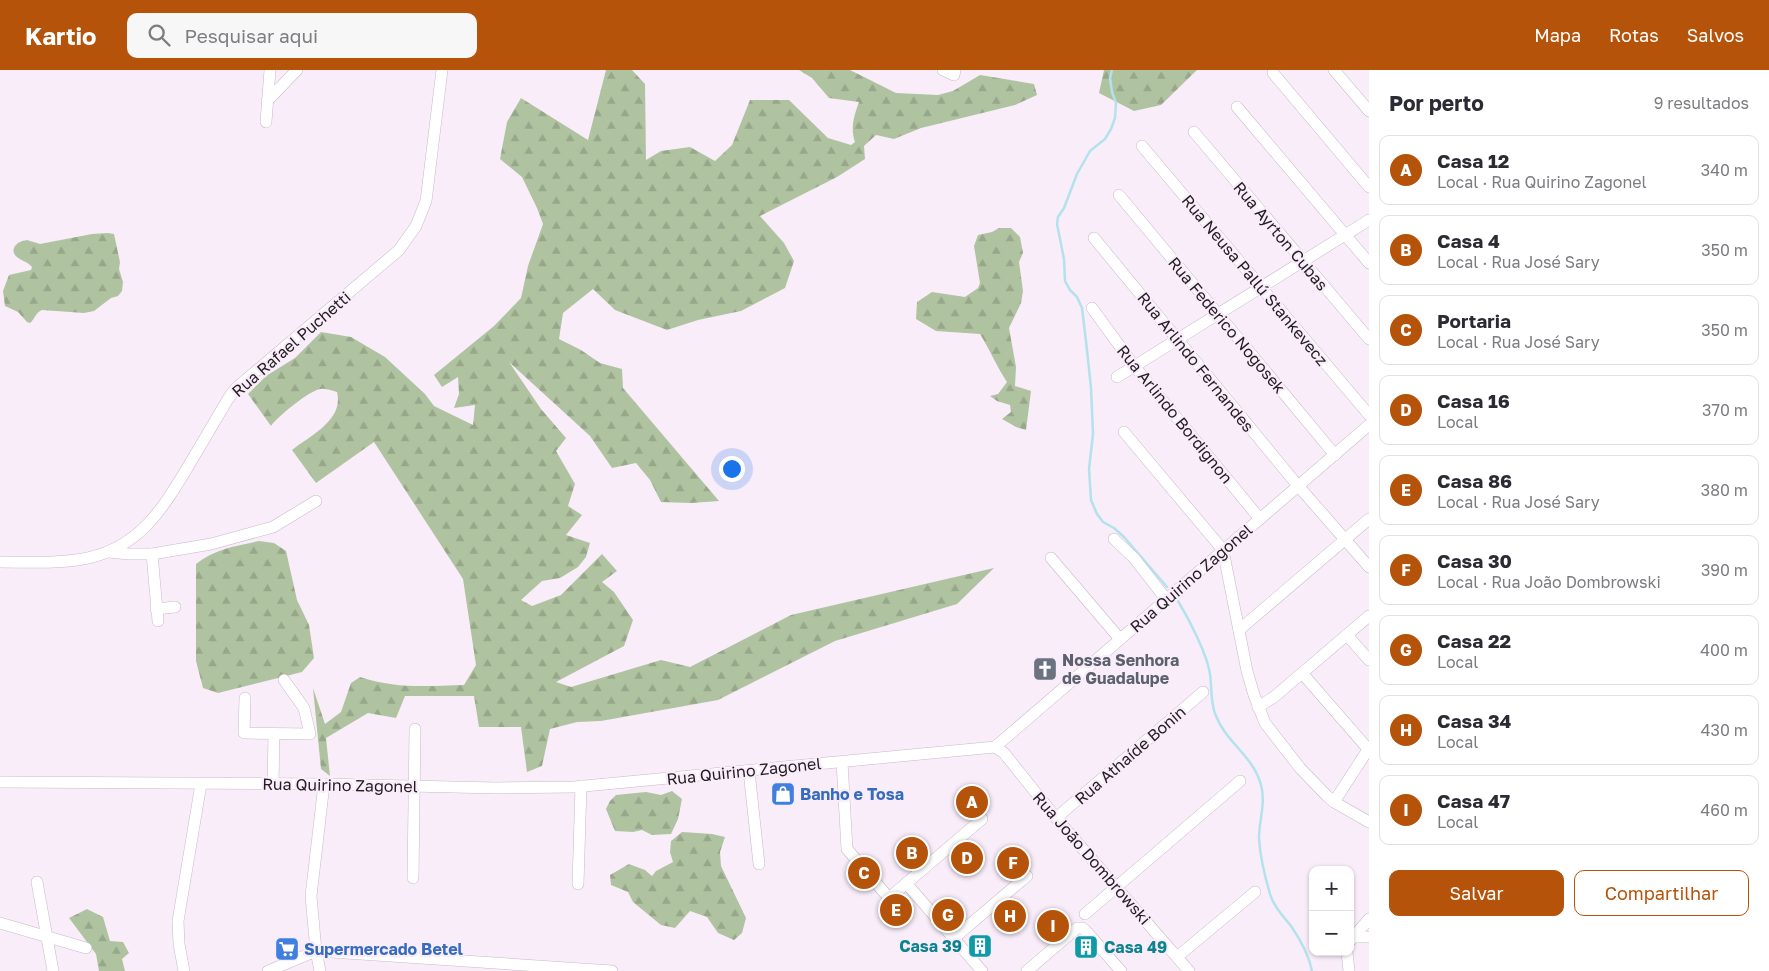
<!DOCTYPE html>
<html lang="pt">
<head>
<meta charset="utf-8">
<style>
  :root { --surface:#fff; --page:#f7f7f7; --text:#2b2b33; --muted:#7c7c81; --line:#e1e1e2; --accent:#b45309 }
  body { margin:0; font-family:"Golos Text",sans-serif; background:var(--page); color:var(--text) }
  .controls { position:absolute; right:15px; bottom:15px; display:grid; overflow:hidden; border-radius:10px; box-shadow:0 1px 4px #0004 }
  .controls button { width:45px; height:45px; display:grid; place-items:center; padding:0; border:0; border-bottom:1px solid var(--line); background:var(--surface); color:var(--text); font:25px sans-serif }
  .you { position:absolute; left:731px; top:398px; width:18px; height:18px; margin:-12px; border:4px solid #fff; border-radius:50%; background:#1a73e8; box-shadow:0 0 0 8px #1a73e833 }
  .badge { display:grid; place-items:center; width:32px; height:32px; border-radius:50%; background:var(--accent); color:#fff; font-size:16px; font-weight:700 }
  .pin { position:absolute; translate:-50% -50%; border:2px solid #fff; box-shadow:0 1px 5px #0006 }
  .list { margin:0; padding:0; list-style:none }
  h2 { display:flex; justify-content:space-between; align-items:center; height:65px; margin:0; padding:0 20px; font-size:21px }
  h2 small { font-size:16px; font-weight:400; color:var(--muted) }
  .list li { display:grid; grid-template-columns:32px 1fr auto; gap:15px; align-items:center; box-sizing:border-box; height:70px; margin:0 10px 10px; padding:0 10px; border:1px solid var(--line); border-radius:10px }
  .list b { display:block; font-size:19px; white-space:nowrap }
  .list p { margin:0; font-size:16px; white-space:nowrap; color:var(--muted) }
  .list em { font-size:16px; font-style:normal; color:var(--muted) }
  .actions { display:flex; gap:10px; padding:15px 20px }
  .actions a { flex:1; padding:11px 0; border:1px solid var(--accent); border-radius:10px; text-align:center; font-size:18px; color:var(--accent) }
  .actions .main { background:var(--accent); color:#fff }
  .icon { flex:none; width:28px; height:28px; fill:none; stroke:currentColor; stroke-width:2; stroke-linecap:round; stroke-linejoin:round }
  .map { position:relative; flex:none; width:1369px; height:901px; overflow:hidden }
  header { display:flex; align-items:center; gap:30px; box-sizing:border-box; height:70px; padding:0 25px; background:var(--accent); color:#fff }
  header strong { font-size:24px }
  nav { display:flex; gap:28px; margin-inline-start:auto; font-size:18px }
  .search { width:350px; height:45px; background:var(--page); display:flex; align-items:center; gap:12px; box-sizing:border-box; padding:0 18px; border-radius:10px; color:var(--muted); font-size:19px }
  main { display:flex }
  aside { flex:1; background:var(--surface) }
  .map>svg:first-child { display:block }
</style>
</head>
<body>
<header>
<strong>Kartio</strong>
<div class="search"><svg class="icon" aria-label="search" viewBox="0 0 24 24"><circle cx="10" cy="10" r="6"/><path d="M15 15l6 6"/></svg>Pesquisar aqui</div>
<nav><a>Mapa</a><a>Rotas</a><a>Salvos</a></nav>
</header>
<main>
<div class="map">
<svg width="1369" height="901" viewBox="0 0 1369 901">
  <defs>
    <pattern id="forest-firs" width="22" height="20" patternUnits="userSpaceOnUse" patternTransform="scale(1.25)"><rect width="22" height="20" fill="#b0c3a1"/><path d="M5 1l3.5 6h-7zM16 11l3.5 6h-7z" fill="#97a78a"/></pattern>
  </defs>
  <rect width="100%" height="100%" fill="#f9edfa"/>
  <!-- forest -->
  <g fill="url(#forest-firs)">
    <path d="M606 0H632L645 14 646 90 661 81 690 77 715 91 732 75 750 30H789L828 68 851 75 855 72C850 58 854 46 859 32L829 28 812 8 799 0H850L896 23 938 25 953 21 980 5 1034 14 1037 25 1015 35 921 58 894 69 876 65 864 76 865 89 837 107 760 146 784 173 794 191 785 218 741 241 698 250 667 260 615 240 593 219 563 243 559 269 581 280 600 293 622 299 623 318 719 431 691 433 661 432 650 410 636 393 612 398 590 366 509 292 541 339 566 368 556 381 575 414 568 436 582 445 566 465 590 473 586 487 578 497 560 508 542 511 521 530 532 536 561 525 602 484 617 501 602 512 614 522 633 550 624 576 556 612 571 617 661 590 690 597 791 545 994 498 957 534 835 571 718 630 601 651 577 652 550 659 542 696 527 702 521 657H479L474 626H405L396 648 368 643 326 668 330 706 321 699 313 618 325 654 341 642 351 613 360 607C396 619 427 616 464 615L476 595 463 509 374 372 316 413 292 380C311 365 344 350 337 322 332 321 326 318 321 319 311 319 277 347 271 356L248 324 266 306 295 288 321 262 351 267 385 287 425 324 434 336 473 355 475 335 454 338 459 324 458 307 442 317 434 305 494 256 521 228 528 196 543 154 537 138 522 107 500 89 507 52 521 28 588 70Z"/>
    <path d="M1104 0H1197L1161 35 1134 41 1099 23Z"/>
    <path d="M999 158H1011L1020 167 1023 183 1019 192 1023 221 1021 233 1009 258 1016 297 1015 316 1031 321 1026 360 1016 357 1002 349 1011 342 1010 335 997 331 990 326 998 324 1007 312C997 297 990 280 980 264L936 261 916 249 917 232 932 222 965 227 978 218 980 213 974 176 978 165 992 162Z"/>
    <path d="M108 163 114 164 120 192 119 199 123 212 122 221 118 226 111 228 94 241 84 243 42 240C35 243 35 249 30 253L27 252 18 242 5 236 3 221 9 205 31 200 32 197C27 190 8 188 15 176 18 172 22 171 27 170L40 174 92 164Z"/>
    <path d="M259 471 274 473 286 481 297 530 309 555 314 588 302 602 218 623 203 618 196 591V494C214 479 236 476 259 471Z"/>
    <path d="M672 721 682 729 678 749 671 764 652 765 642 760 633 762 615 761 606 739 610 731 616 725 646 722 661 725Z"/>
    <path d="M682 762 712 764 725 767 720 782 721 796 746 848 742 863 734 870 718 863 707 847 690 841 675 858 661 855 633 832 628 822 611 815 610 805 629 794 645 800 652 806 656 801 673 792 670 782 671 771Z"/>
    <path d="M87 839 103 847 110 871 123 872 129 883 122 889 125 901H99L96 884 69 848Z"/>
  </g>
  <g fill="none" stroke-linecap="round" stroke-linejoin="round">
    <!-- stream -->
    <g stroke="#b3e2ec" stroke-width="2.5">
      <path d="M1112 0 1110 8 1112 22 1116 33 1115 48 1111 59 1105 69 1090 81 1077 104 1064 138 1058 147 1057 154 1064 189 1065 211 1070 220 1077 227 1082 238 1087 280 1091 318 1093 364 1089 399 1091 430 1097 444 1103 452 1114 458 1124 467 1167 517"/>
      <path d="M1178 531C1189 549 1207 584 1210 604 1212 617 1210 633 1216 646 1226 672 1254 687 1261 715 1266 732 1259 751 1259 768 1260 787 1265 807 1270 824 1274 837 1283 846 1291 856 1300 869 1309 886 1312 901"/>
    </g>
    <defs>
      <g id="minor">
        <path d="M943 0 954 5 955 0"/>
        <path d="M1334 0 1369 41"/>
        <path d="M1273 3 1369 117"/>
        <path d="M267 31 297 0"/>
        <path d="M1237 37 1369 193"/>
        <path d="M266 52 270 0"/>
        <path d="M1194 62 1369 269"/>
        <path d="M1142 76 1369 345"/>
        <path d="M1119 125 1335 385"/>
        <path d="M1094 168 1294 411 1369 497"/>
        <path d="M1092 238 1135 297 1260 449"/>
        <path d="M1117 307 1369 150"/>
        <path d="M1124 362 1223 480 1247 601 1254 625 1265 653 1300 698 1327 726 1334 732 1369 752"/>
        <path d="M1114 469 1134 488 1166 529"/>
        <path d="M109 482 129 484H152L211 474 273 457 316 431"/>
        <path d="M152 484 158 551"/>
        <path d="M1051 488 1120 569"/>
        <path d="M0 492C29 492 59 494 88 488 141 476 163 438 189 395 202 373 215 351 228 329L235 319 399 180 416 156 426 131 442 0"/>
        <path d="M156 539 175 537"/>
        <path d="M1239 560 1369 449"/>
        <path d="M1347 565 1369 590"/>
        <path d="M1302 603 1368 679"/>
        <path d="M245 628 244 663 310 664 304 638 284 610"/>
        <path d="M1258 637 1274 627 1369 546"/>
        <path d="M995 677 1004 683 1056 748 1189 901"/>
        <path d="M842 692 847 779 864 799"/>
        <path d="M749 701 759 794"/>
        <path d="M0 712 324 714 496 718 574 717 995 677 1369 355"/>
        <path d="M273 715 274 664"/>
        <path d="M1334 732 1369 678"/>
        <path d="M1056 748 1203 622"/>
        <path d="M870 806 889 828 982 749"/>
        <path d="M413 808 415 659"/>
        <path d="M37 812 53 901"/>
        <path d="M906 813 982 901"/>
        <path d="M578 814 581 716"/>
        <path d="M1085 844 1240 711"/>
        <path d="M0 853 86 878"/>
        <path d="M1353 867H1369"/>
        <path d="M954 868 1027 806"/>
        <path d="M1350 871 1369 849"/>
        <path d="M1347 882 1349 901"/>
        <path d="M1177 887 1255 822"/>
        <path d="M184 901 179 874 178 851 201 714"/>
        <path d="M268 901 316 881 612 901"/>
        <path d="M320 901 316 881 311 826 324 714"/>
        <path d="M1027 901 1077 858H1082L1086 861 1121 901"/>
      </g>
    </defs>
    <!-- minor casing -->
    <use href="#minor" stroke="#c6bac7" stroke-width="12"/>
    <!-- minor -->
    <use href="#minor" stroke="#fff" stroke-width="11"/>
  </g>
  <!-- icons -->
  <defs>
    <symbol id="church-square" viewBox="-11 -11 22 22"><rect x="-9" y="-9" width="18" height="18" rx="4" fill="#6b7280" stroke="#f9edfa"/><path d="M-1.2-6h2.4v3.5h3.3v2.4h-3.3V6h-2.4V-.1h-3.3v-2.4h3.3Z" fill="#fff"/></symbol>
    <symbol id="shop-square" viewBox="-11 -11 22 22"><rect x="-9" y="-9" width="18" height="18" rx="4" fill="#3f7fe0" stroke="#f9edfa"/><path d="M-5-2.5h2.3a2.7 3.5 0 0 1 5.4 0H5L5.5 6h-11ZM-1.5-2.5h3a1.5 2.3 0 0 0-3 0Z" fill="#fff"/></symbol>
    <symbol id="building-square" viewBox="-11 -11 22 22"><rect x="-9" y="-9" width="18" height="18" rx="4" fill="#0f9aa8" stroke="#f9edfa"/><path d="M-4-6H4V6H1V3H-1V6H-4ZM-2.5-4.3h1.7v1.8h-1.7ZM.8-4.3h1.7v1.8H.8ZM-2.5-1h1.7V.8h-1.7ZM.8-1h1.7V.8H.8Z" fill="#fff"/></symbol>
    <symbol id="supermarket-square" viewBox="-11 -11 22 22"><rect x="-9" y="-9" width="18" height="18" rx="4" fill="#3f7fe0" stroke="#f9edfa"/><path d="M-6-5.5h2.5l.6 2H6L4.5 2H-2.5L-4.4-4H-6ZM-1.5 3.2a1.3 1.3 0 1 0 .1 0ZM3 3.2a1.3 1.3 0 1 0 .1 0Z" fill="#fff"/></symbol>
  </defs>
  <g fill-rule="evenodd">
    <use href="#church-square" x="1031" y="585" width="28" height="28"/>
    <use href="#shop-square" x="769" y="710" width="28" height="28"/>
    <use href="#building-square" x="966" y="862" width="28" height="28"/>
    <use href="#building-square" x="1072" y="863" width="28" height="28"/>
    <use href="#supermarket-square" x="273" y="865" width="28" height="28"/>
  </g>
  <g text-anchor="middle" stroke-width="4.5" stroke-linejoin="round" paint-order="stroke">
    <!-- street labels -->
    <g font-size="16" fill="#221d22" stroke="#f9edfa">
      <text transform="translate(1281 166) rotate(50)" y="6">Rua Ayrton Cubas</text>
      <text transform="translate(1255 210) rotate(50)" y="6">Rua Neusa Pallú Stankevecz</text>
      <text transform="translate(1227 255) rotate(50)" y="6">Rua Federico Nogosek</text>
      <text transform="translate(291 274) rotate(-41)" y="6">Rua Rafael Puchetti</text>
      <text transform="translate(1196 292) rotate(51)" y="6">Rua Arlindo Fernandes</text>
      <text transform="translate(1175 344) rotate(51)" y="6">Rua Arlindo Bordignon</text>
      <text transform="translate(1191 508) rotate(-41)" y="6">Rua Quirino Zagonel</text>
      <text transform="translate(1130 685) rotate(-41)" y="6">Rua Athaíde Bonin</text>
      <text transform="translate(744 701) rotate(-6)" y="6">Rua Quirino Zagonel</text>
      <text transform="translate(340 715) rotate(1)" y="6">Rua Quirino Zagonel</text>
      <text transform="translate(1092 788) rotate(49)" y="6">Rua João Dombrowski</text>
    </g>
    <!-- worship labels -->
    <g font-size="16" font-weight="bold" fill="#5b616d" stroke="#f9edfa" text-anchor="start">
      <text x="1062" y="596">Nossa Senhora<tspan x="1062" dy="18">de Guadalupe</tspan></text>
    </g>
    <!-- shop labels -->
    <g font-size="16" font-weight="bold" fill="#366cbe" stroke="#f9edfa" text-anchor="start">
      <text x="800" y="730">Banho e Tosa</text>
      <text x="304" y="885">Supermercado Betel</text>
    </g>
    <!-- culture labels -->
    <g font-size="16" font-weight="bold" fill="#0d838f" stroke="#f9edfa" text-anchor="end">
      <text x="962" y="882">Casa 39</text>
      <text x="1104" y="883" text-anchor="start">Casa 49</text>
    </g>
  </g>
</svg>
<div class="controls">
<button>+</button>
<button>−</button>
</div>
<div class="you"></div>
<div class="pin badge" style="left:972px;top:732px">A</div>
<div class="pin badge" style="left:912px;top:783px">B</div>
<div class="pin badge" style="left:864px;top:803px">C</div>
<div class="pin badge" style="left:967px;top:788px">D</div>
<div class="pin badge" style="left:896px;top:840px">E</div>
<div class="pin badge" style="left:1013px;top:793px">F</div>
<div class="pin badge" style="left:948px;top:845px">G</div>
<div class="pin badge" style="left:1010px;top:846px">H</div>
<div class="pin badge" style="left:1053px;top:856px">I</div>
</div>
<aside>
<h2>Por perto<small>9 resultados</small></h2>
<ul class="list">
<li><span class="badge">A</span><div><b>Casa 12</b><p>Local · Rua Quirino Zagonel</p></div><em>340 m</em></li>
<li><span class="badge">B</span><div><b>Casa 4</b><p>Local · Rua José Sary</p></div><em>350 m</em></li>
<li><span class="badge">C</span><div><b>Portaria</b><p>Local · Rua José Sary</p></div><em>350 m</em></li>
<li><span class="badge">D</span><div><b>Casa 16</b><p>Local</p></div><em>370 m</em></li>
<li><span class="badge">E</span><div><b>Casa 86</b><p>Local · Rua José Sary</p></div><em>380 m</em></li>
<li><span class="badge">F</span><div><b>Casa 30</b><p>Local · Rua João Dombrowski</p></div><em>390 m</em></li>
<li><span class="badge">G</span><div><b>Casa 22</b><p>Local</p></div><em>400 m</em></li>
<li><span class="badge">H</span><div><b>Casa 34</b><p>Local</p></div><em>430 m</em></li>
<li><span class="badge">I</span><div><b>Casa 47</b><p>Local</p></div><em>460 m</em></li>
</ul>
<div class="actions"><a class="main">Salvar</a><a>Compartilhar</a></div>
</aside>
</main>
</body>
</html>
